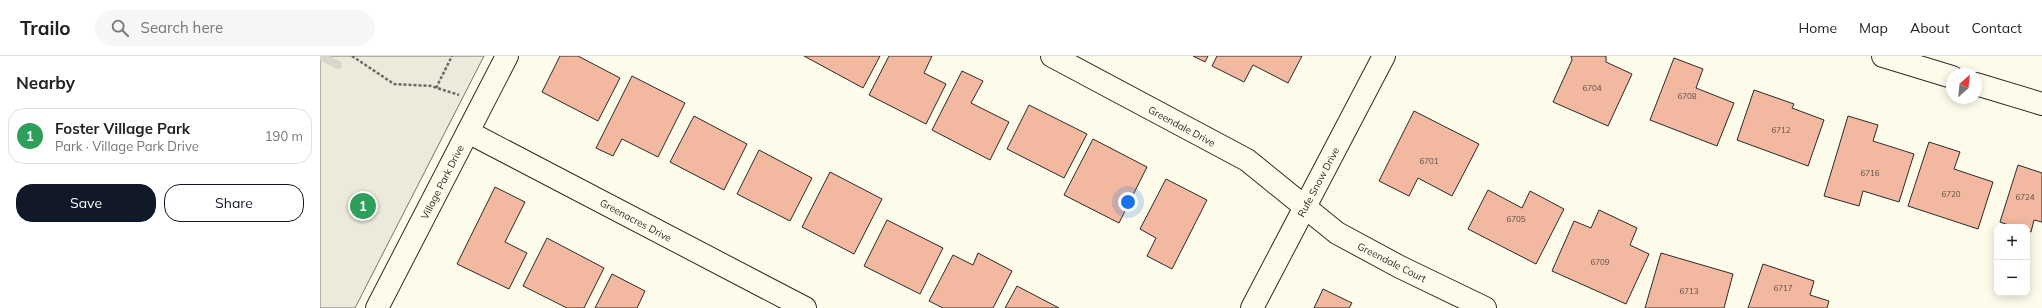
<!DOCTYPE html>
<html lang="en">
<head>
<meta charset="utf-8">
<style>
  :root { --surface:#fff; --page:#f6f6f6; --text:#222; --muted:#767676; --line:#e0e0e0; --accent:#111827 }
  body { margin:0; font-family:Mulish,sans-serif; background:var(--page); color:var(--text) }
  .controls { position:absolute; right:12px; bottom:12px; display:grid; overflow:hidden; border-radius:8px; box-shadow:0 2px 10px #0003 }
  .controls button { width:36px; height:36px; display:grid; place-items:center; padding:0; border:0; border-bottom:1px solid var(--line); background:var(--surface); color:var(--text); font:20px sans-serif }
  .compass { position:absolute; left:1626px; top:12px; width:36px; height:36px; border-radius:50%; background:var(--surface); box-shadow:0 2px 10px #0003; rotate:27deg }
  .you { position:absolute; left:808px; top:146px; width:14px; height:14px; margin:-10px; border:3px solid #fff; border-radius:50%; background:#1a73e8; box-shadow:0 0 0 6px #1a73e833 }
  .badge { display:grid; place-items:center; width:26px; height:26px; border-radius:50%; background:var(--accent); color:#fff; font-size:13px; font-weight:700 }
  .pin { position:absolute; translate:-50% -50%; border:2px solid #fff; box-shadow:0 1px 4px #0006 }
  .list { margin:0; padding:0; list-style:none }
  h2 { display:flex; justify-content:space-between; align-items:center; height:52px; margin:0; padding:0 16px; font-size:17px }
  h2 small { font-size:13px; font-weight:400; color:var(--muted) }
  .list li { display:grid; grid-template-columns:26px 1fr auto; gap:12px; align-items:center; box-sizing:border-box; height:56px; margin:0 8px 8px; padding:0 8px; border:1px solid var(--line); border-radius:16px }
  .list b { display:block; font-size:15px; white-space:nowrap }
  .list p { margin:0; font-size:13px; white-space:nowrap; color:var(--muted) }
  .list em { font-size:13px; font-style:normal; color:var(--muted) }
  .actions { display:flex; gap:8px; padding:12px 16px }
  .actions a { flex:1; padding:9px 0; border:1px solid var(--accent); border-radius:16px; text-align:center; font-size:14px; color:var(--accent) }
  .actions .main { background:var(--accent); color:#fff }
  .icon { flex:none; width:22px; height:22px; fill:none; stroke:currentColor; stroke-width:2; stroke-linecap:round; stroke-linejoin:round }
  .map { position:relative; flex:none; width:1722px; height:252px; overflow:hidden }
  header { display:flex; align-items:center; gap:24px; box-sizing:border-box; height:56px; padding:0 20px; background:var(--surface); border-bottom:1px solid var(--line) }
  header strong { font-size:19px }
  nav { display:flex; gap:22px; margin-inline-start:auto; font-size:14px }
  .search { width:280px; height:36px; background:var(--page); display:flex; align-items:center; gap:10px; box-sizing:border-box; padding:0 14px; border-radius:22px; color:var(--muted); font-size:15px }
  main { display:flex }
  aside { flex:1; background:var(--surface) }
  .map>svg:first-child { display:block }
</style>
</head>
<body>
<header>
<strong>Trailo</strong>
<div class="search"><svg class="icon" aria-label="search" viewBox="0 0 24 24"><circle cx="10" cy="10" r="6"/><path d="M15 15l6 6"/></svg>Search here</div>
<nav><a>Home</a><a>Map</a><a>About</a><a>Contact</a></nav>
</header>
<main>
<aside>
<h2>Nearby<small></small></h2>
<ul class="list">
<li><span class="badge" style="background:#2e9e5b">1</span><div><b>Foster Village Park</b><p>Park · Village Park Drive</p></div><em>190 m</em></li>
</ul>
<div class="actions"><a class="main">Save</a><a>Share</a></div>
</aside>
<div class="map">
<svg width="1722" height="252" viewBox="0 0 1722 252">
  <rect width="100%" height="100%" fill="#fdfbea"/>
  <!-- green -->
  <path fill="#ecebdb" stroke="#74746e" d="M0 0H164L35 252H0Z"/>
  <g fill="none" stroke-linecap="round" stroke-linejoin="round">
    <!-- stream -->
    <path stroke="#d8d7c9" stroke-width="8" d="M0 0 18 9"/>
  </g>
  <!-- building -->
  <g fill="#f2b8a0" stroke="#2b2b2b">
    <path d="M240 0H258L300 22 278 65 222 36Z"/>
    <path d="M484 0H560L543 32Z"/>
    <path d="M569 0H612L604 17 626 28 606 68 549 39Z"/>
    <path d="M873 0H888L885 6Z"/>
    <path d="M897 0H982L968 27 933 9 924 26 892 10Z"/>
    <path d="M1251 0H1286V6L1312 18 1288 70 1233 46 1252 4Z"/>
    <path d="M1354 2 1383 13 1376 32 1414 47 1397 90 1330 64Z"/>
    <path d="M642 15 663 25 651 47 689 66 670 104 612 74Z"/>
    <path d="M312 20 365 47 338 101 302 83 293 100 276 92Z"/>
    <path d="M1434 34 1474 48 1472 52 1504 64 1488 110 1417 84Z"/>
    <path d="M709 49 767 78 744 122 687 93Z"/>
    <path d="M1094 55 1159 88 1132 140 1098 122 1089 140 1059 125Z"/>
    <path d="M374 60 427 88 404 134 350 106Z"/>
    <path d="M1528 60 1558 69 1553 85 1594 98 1579 146 1543 135 1539 150 1504 140Z"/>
    <path d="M773 83 827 111 799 167 744 139Z"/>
    <path d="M1609 86 1640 96 1634 113 1673 126 1658 173 1588 150Z"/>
    <path d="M439 94 492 122 470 165 417 138Z"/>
    <path d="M1698 109 1722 117V166L1714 164 1711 176 1707 175V171H1694L1680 166Z"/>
    <path d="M510 116 562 143 534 198 482 171Z"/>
    <path d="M846 123 887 144 852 213 827 200 836 182 820 173Z"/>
    <path d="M175 131 205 146 185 186 207 197 189 233 137 208Z"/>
    <path d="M1168 134 1202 152 1210 135 1244 153 1216 208 1148 173Z"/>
    <path d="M1279 154 1317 172 1310 189 1329 198 1306 248 1232 215 1254 165 1271 172Z"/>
    <path d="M567 164 623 192 600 238 544 210Z"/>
    <path d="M227 182 284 212 264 252H247L203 230Z"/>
    <path d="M658 197 692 215 673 252H623L609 245 633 199 653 209Z"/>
    <path d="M1341 197 1413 218 1404 252H1325Z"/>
    <path d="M1443 208 1494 225 1490 239 1509 245 1507 252H1428Z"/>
    <path d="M292 218 325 235 317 252H275Z"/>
    <path d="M697 230 739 252H685Z"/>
    <path d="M1003 233 1032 247 1029 252H994Z"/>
  </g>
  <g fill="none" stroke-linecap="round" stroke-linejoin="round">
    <defs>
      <g id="minor">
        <path d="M732 0 927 104 1017 177 1080 211 1165 252"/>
        <path d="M148 76 485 252"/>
        <path d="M57 252 187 0"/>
      </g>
      <g id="secondary">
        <path d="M1563 0 1632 21"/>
        <path d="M1656 28 1722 48"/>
        <path d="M932 252 1064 0"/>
      </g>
    </defs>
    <!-- minor casing -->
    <use href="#minor" stroke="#2b2b2b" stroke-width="24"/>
    <!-- secondary casing -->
    <use href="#secondary" stroke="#2b2b2b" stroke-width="24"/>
    <!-- path -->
    <g stroke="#6a6964" stroke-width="2.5" stroke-dasharray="3 2" stroke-linecap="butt">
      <path d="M32 0 74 28 111 30 139 39"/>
      <path d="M116 32 132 0"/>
    </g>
    <!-- minor -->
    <use href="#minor" stroke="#fdfbea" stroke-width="22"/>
    <!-- secondary -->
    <use href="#secondary" stroke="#fdfbea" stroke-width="22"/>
  </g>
  <g text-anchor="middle" stroke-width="3" stroke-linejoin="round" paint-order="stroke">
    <!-- number labels -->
    <g font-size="8" fill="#5d4e48">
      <text x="1272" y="35">6704</text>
      <text x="1367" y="43">6708</text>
      <text x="1461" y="77">6712</text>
      <text x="1109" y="108">6701</text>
      <text x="1550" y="120">6716</text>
      <text x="1631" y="141">6720</text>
      <text x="1705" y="144">6724</text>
      <text x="1196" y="166">6705</text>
      <text x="1280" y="209">6709</text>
      <text x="1463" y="235">6717</text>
      <text x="1369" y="238">6713</text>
    </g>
    <!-- street labels -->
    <g font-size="10" fill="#2b2b2b" stroke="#fdfbea">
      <text transform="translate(862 70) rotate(28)" y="4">Greendale Drive</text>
      <text transform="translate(122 126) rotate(-63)" y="4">Village Park Drive</text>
      <text transform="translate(998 126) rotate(-62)" y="4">Rufe Snow Drive</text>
      <text transform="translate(316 164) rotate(28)" y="4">Greenacres Drive</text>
      <text transform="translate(1072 206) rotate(27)" y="4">Greendale Court</text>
    </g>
  </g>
</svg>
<div class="controls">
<button>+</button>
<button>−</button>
</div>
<svg class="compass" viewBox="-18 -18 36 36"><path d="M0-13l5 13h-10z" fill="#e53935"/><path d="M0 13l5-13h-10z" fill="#767676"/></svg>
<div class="you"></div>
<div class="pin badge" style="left:43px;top:150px;background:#2e9e5b">1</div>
</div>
</main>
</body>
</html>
